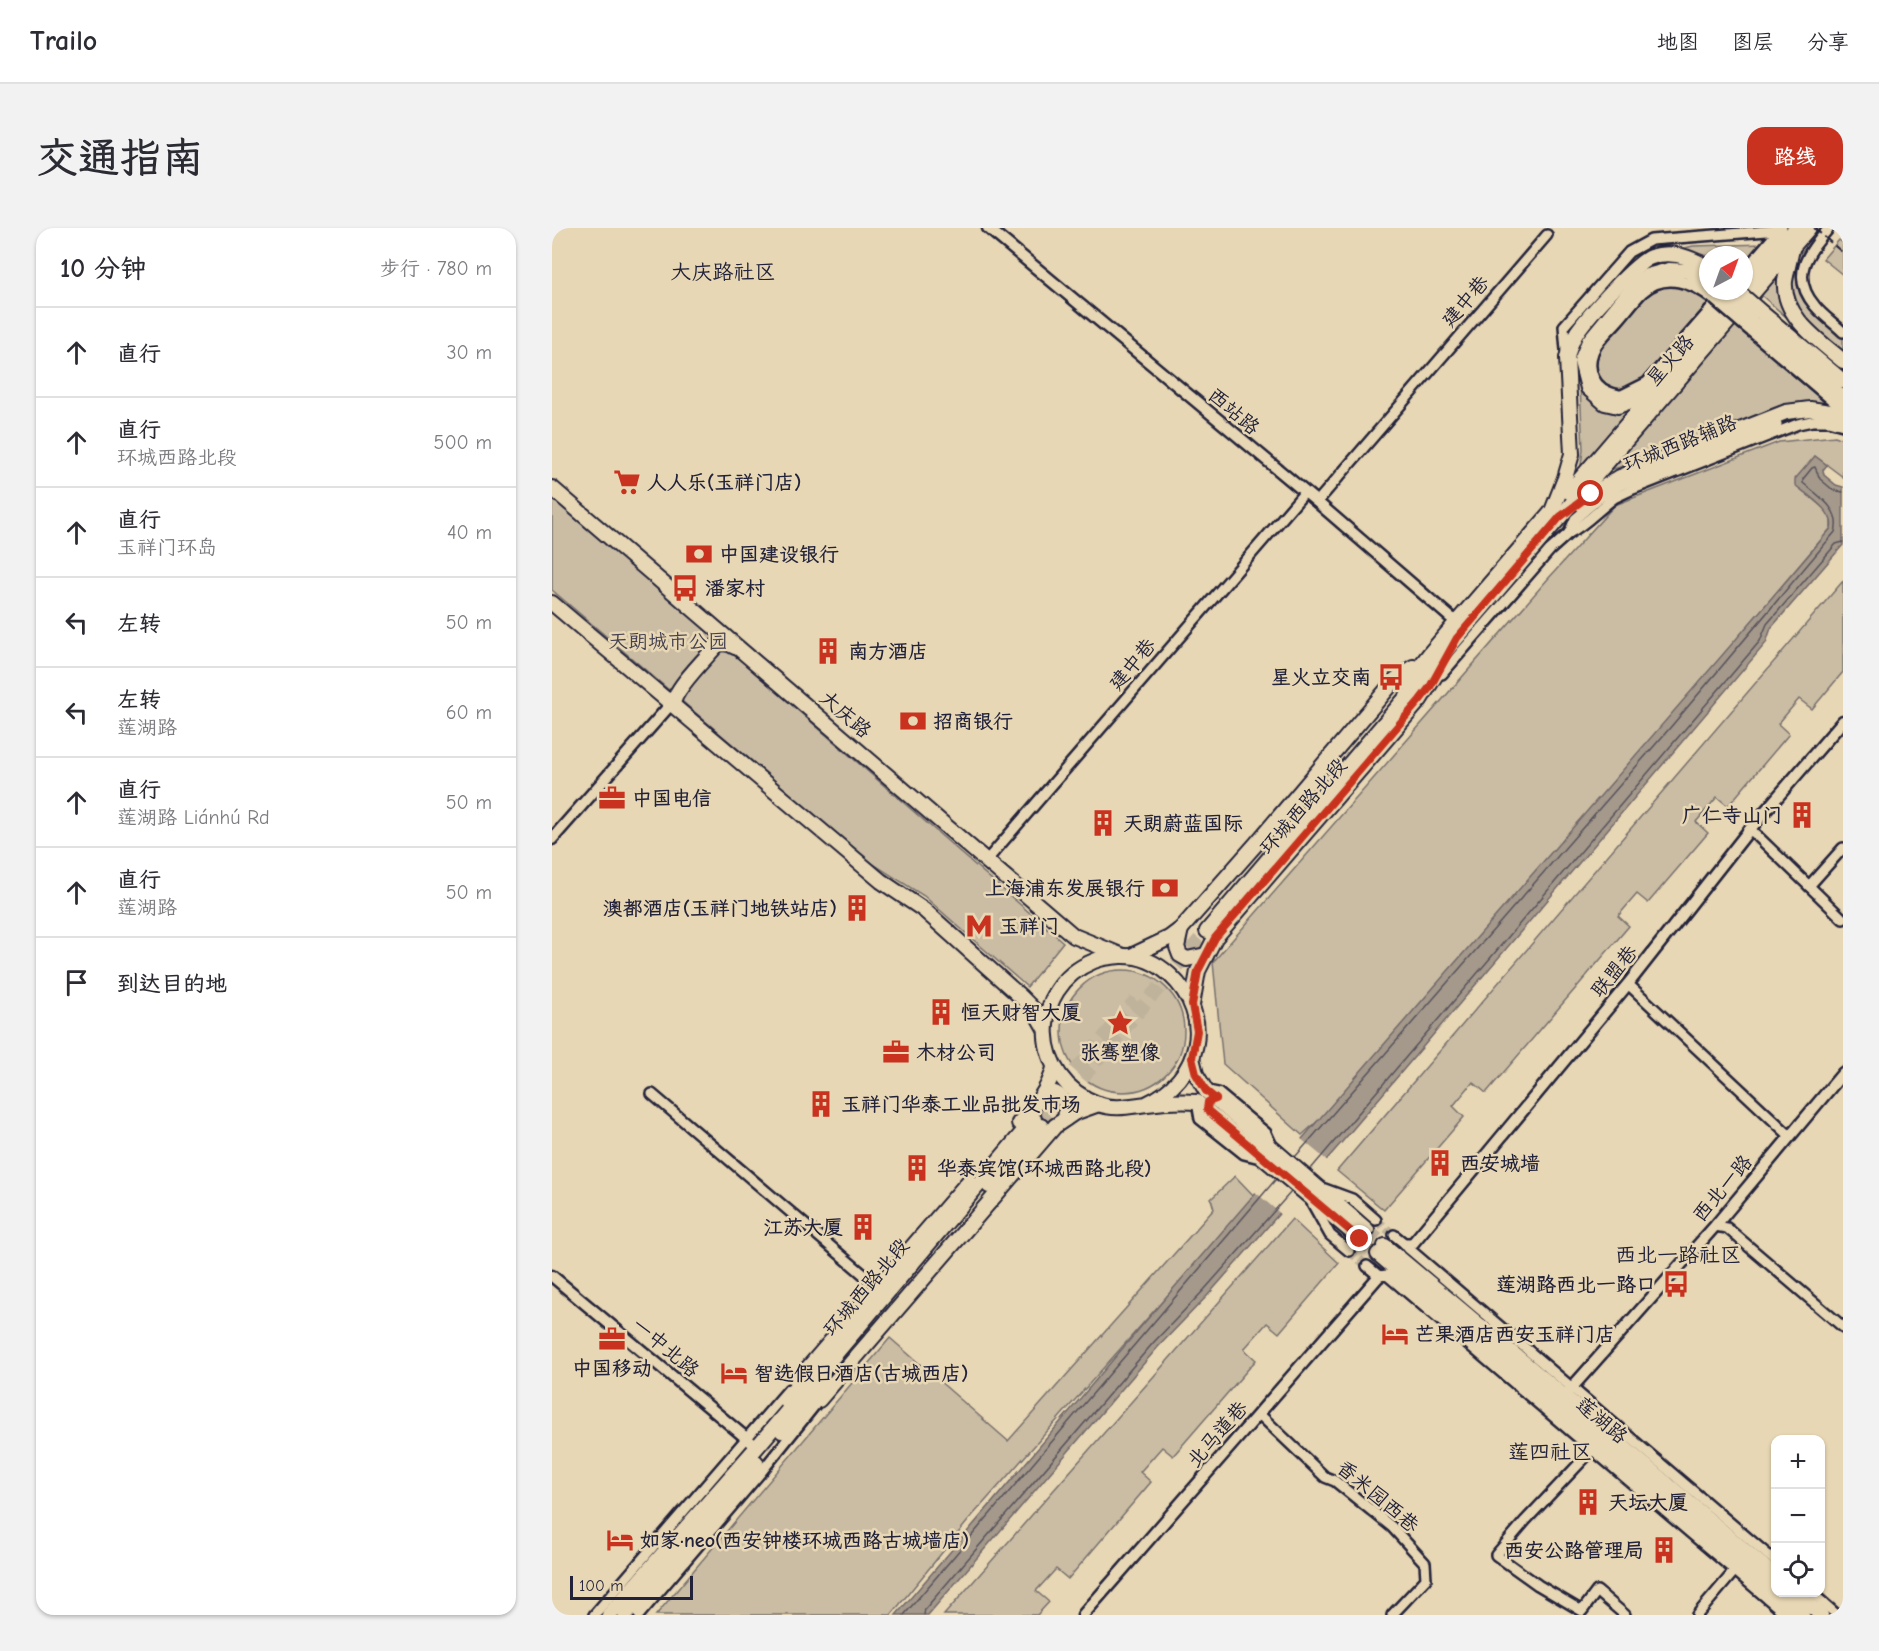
<!DOCTYPE html>
<html lang="zh">
<head>
<meta charset="utf-8">
<style>
  :root { --surface:#fff; --page:#f2f2f3; --text:#2b2b33; --muted:#7c7c81; --line:#e1e1e2; --accent:#c8321e }
  body { margin:0; font-family:"Comic Neue","LXGW WenKai TC",sans-serif; background:var(--page); color:var(--text) }
  .controls { position:absolute; right:18px; bottom:18px; display:grid; overflow:hidden; border-radius:12px; box-shadow:0 2px 4px #0004 }
  .controls button { width:54px; height:54px; display:grid; place-items:center; padding:0; border:0; border-bottom:2px solid var(--line); background:var(--surface); color:var(--text); font:30px sans-serif }
  .compass { position:absolute; left:1147px; top:18px; width:54px; height:54px; border-radius:50%; background:var(--surface); box-shadow:0 2px 4px #0004; rotate:41deg }
  .scale { position:absolute; left:18px; bottom:15px; width:123px; box-sizing:border-box; padding-left:6px; border:3px solid #22223b; border-top:0; font-size:16px; line-height:21px; white-space:nowrap; color:#22223b; -webkit-text-stroke:4px #e8d7b4; paint-order:stroke }
  .stop { position:absolute; width:18px; height:18px; margin:-14px; border:4px solid #c8321e; border-radius:50%; background:#fff }
  .stop.end { background:#c8321e; border-color:#fff; box-shadow:0 2px 6px #0008 }
  .list { margin:0; padding:0; list-style:none }
  h2 { display:flex; justify-content:space-between; align-items:center; height:78px; margin:0; padding:0 24px; font-size:26px }
  h2 small { font-size:20px; font-weight:400; color:var(--muted) }
  .list li { display:grid; grid-template-columns:39px 1fr auto; gap:18px; align-items:center; box-sizing:border-box; height:90px; padding:0 24px; border-top:2px solid var(--line) }
  .list b { display:block; font-size:22px; white-space:nowrap }
  .list p { margin:0; font-size:20px; white-space:nowrap; color:var(--muted) }
  .list em { font-size:20px; font-style:normal; color:var(--muted) }
  .icon { flex:none; width:33px; height:33px; fill:none; stroke:currentColor; stroke-width:2; stroke-linecap:round; stroke-linejoin:round }
  .map { position:relative; flex:none; width:1291px; height:1387px; overflow:hidden; border-radius:18px }
  header { display:flex; align-items:center; gap:36px; box-sizing:border-box; height:84px; padding:0 30px; background:var(--surface); border-bottom:2px solid var(--line) }
  header strong { font-size:28px }
  nav { display:flex; gap:33px; margin-inline-start:auto; font-size:21px }
  .intro { display:flex; align-items:center; justify-content:space-between; box-sizing:border-box; height:144px; padding:0 36px }
  h1 { margin:0; font-size:42px }
  .button { padding:15px 27px; border-radius:18px; background:var(--accent); color:#fff; font-size:21px; font-weight:700 }
  main { display:flex; gap:36px; padding:0 36px }
  aside { flex:1; background:var(--surface); border-radius:18px; box-shadow:0 2px 4px #0004 }
  .map>svg:first-child { display:block }
</style>
</head>
<body>
<header>
<strong>Trailo</strong>
<nav><a>地图</a><a>图层</a><a>分享</a></nav>
</header>
<div class="intro"><h1>交通指南</h1><a class="button">路线</a></div>
<main>
<aside>
<h2>10 分钟<small>步行 · 780 m</small></h2>
<ul class="list">
<li><svg class="icon" aria-label="ahead" viewBox="0 0 24 24"><path d="M12 20V5M6 11l6-6 6 6"/></svg><div><b>直行</b></div><em>30 m</em></li>
<li><svg class="icon" aria-label="ahead" viewBox="0 0 24 24"><path d="M12 20V5M6 11l6-6 6 6"/></svg><div><b>直行</b><p>环城西路北段</p></div><em>500 m</em></li>
<li><svg class="icon" aria-label="ahead" viewBox="0 0 24 24"><path d="M12 20V5M6 11l6-6 6 6"/></svg><div><b>直行</b><p>玉祥门环岛</p></div><em>40 m</em></li>
<li><svg class="icon" aria-label="left" viewBox="0 0 24 24"><path d="M17 20v-9H6M10 6l-5 5 5 5"/></svg><div><b>左转</b></div><em>50 m</em></li>
<li><svg class="icon" aria-label="left" viewBox="0 0 24 24"><path d="M17 20v-9H6M10 6l-5 5 5 5"/></svg><div><b>左转</b><p>莲湖路</p></div><em>60 m</em></li>
<li><svg class="icon" aria-label="ahead" viewBox="0 0 24 24"><path d="M12 20V5M6 11l6-6 6 6"/></svg><div><b>直行</b><p>莲湖路 Liánhú Rd</p></div><em>50 m</em></li>
<li><svg class="icon" aria-label="ahead" viewBox="0 0 24 24"><path d="M12 20V5M6 11l6-6 6 6"/></svg><div><b>直行</b><p>莲湖路</p></div><em>50 m</em></li>
<li><svg class="icon" aria-label="arrive" viewBox="0 0 24 24"><path d="M6 21V4h12l-3 4 3 4H6"/></svg><div><b>到达目的地</b></div></li>
</ul>
</aside>
<div class="map">
<svg width="1291" height="1387" viewBox="0 0 1291 1387">
  <rect width="100%" height="100%" fill="#e8d7b4"/>
  <filter id="ink" filterUnits="userSpaceOnUse"><feTurbulence type="fractalNoise" baseFrequency=".0167" numOctaves="2"/><feDisplacementMap in="SourceGraphic" scale="12" xChannelSelector="R" yChannelSelector="G"/><feConvolveMatrix kernelMatrix="1 2 1 2 8 2 1 2 1" color-interpolation-filters="sRGB"/></filter>
  <g filter="url(#ink)">
    <!-- green -->
    <g fill="#cbbda3" stroke="#76706f" stroke-width="1.5">
      <path d="M1287 12 1291 15V47L1271 31Z"/>
      <path d="M1213 16 1192 35V27L1156 28 1129 21 1141 18Z"/>
      <path d="M1253 20 1245 54 1255 75 1291 108V139L1209 67Z"/>
      <path d="M1120 56 1140 62 1157 75 1087 155C1072 162 1063 163 1048 154L1042 136 1048 119 1095 66 1107 58Z"/>
      <path d="M1183 97 1276 177 1259 175 1050 245Z"/>
      <path d="M1027 138 1047 177 1062 184 1081 180 1028 244 1031 222Z"/>
      <path d="M1283 208 1291 211V249L1263 228 1244 257 1275 283 1279 290V300L1112 497 769 890 750 907 671 836 661 734 995 352 1063 277 1227 214Z"/>
      <path d="M0 266 159 401 162 408 169 415 511 714 475 759 372 668 318 634 0 362Z"/>
      <path d="M1291 353V444L1260 481 1247 471 1226 496 1237 506 1176 578 1165 569 1144 594 1156 605 1096 675 1085 666 1066 688 1077 698 934 865 921 854 901 878 912 889 832 982 785 943Z"/>
      <circle cx="571" cy="803" r="61"/>
      <path d="M683 948 703 969 420 1288 339 1387H104L338 1110 456 1213 662 981 659 971Z"/>
      <path d="M740 991 787 1035 727 1105 715 1095 692 1121 704 1132 621 1228 610 1219 588 1244 599 1254 516 1351 504 1341 484 1363 497 1374 485 1387H392Z"/>
    </g>
    <!-- water -->
    <path fill="#a5998b" stroke="#71696b" stroke-width="1.5" d="M1263 228 1275 237 1271 242 1272 247 1284 257 1291 259V317L1219 400 1214 415 790 914 656 1067 606 1119 376 1387H344C445 1270 544 1151 644 1034 851 792 1063 554 1270 311 1272 308 1277 303 1279 300 1284 285 1254 266 1243 257V251Z"/>
    <!-- pier -->
    <path fill="#e8d7b4" d="M748 910 777 934 730 987 702 963Z"/>
    <g fill="none" stroke-linecap="round" stroke-linejoin="round">
      <!-- shore -->
      <g stroke="#56525b" stroke-width="1.5">
        <path d="M743 929 1117 501 1283 304C1290 281 1266 268 1251 255V251L1260 240 1263 239 1268 251 1281 262 1291 264"/>
        <path d="M758 942 1208 413 1215 396 1284 316 1291 314"/>
        <path d="M352 1387 724 951"/>
        <path d="M372 1387 373 1381 601 1115 652 1062 739 964"/>
      </g>
      <!-- minor-tunnel -->
      <g stroke="#c0b39c" stroke-width="9" stroke-dasharray="9 4.5" stroke-linecap="butt">
        <path d="M1225 196 1258 186 1276 163"/>
        <path d="M824 992 842 1007"/>
        <path d="M797 1023 815 1038"/>
      </g>
      <!-- primary-tunnel -->
      <g stroke="#c0b39c" stroke-width="14" stroke-dasharray="14 7" stroke-linecap="butt">
        <path d="M482 891 584 772"/>
        <path d="M489 898 655 703"/>
        <path d="M815 1002 833 1018"/>
        <path d="M808 1011 826 1026"/>
      </g>
      <defs>
        <g id="minor">
          <path d="M1277 0C1256 25 1237 47 1263 78 1271 88 1282 95 1291 104"/>
          <path d="M1014 122 1012 98 1077 24 1099 12 1228 2 1230 0"/>
          <path d="M765 274 995 7"/>
          <path d="M1017 305C1033 297 1047 281 1062 270L1081 261 1246 196 1260 193H1276L1291 197"/>
          <path d="M890 446 998 322 1017 305 1023 291 1046 271 1069 257 1225 196"/>
          <path d="M1198 601 1257 658 1291 620"/>
          <path d="M435 632 753 264"/>
          <path d="M1257 658 1291 691"/>
          <path d="M1076 756 1238 908"/>
          <path d="M656 863 666 865 714 905 719 916"/>
          <path d="M100 866 325 1058"/>
          <path d="M645 874 648 891 692 926 708 930"/>
          <path d="M770 960 800 971 824 992"/>
          <path d="M759 973 778 1007 797 1023"/>
          <path d="M1163 998 1175 1000 1291 1099"/>
          <path d="M842 1007 852 1015H858"/>
          <path d="M852 1015 856 1020 1224 1334"/>
          <path d="M815 1038 827 1048 835 1047 1235 1387"/>
          <path d="M707 1186 773 1249 783 1253 840 1299 873 1335 874 1351 840 1387"/>
          <path d="M1043 1219 973 1293 944 1327 986 1357 1030 1383 1045 1363 1073 1387"/>
          <path d="M1259 1364 1285 1387"/>
          <path d="M42 1387 237 1161"/>
          <path d="M87 1387 210 1243 263 1177"/>
          <path d="M1145 1387 1185 1340"/>
        </g>
        <g id="tertiary">
          <path d="M436 0 765 274 905 395"/>
          <path d="M1192 44 1228 2"/>
          <path d="M1162 71C1141 54 1113 43 1090 64 1081 73 1074 83 1066 92 1059 100 1050 108 1044 117 1034 133 1037 156 1056 164 1060 166 1065 167 1069 168L1095 155 1171 68"/>
          <path d="M1191 96 1291 181"/>
          <path d="M0 611 119 476"/>
          <path d="M861 1015 1076 756 1198 601 1291 493"/>
          <path d="M0 1048 205 1219"/>
          <path d="M1008 1173 1163 998 1291 845"/>
          <path d="M531 1387 827 1048"/>
        </g>
        <g id="primary">
          <path d="M1240 21C1238 31 1235 42 1233 53 1230 89 1268 113 1291 133"/>
          <path d="M1192 60 1244 0"/>
          <path d="M1210 85 1291 153"/>
          <path d="M1199 93 1291 170"/>
          <path d="M1099 165 1066 178 1053 175 1036 160 1029 133 1037 113 1084 56 1095 48 1117 42 1136 43 1156 56"/>
          <path d="M0 260 522 708 571 728"/>
          <path d="M1017 264 1182 71"/>
          <path d="M1027 275 1068 249 1234 184 1258 181 1291 186"/>
          <path d="M1000 283 1013 250 1020 226 1015 130C1017 120 1020 112 1025 104 1035 89 1084 34 1099 29 1120 22 1139 29 1156 40"/>
          <path d="M0 375 329 653 372 682 469 769 483 783 492 799"/>
          <path d="M856 454 879 424 1002 281"/>
          <path d="M121 477C121 462 155 429 165 417 172 413 178 416 183 419"/>
          <path d="M629 701 625 719 628 727 635 731 654 727"/>
          <path d="M655 703 1008 289 1257 0"/>
          <path d="M579 728 617 710 629 701 704 616 843 452 861 439"/>
          <path d="M640 777 646 743 663 710 868 472 890 437"/>
          <path d="M640 830 644 846 654 863 815 1002"/>
          <path d="M489 869 503 865C515 871 515 879 513 891"/>
          <path d="M594 876C649 851 663 789 618 747 604 734 587 727 568 728 559 729 551 729 542 733 475 760 479 851 546 876 563 882 578 878 595 876 611 874 628 873 645 874L808 1011"/>
          <path d="M467 895C483 878 496 863 502 840"/>
          <path d="M437 958 489 898"/>
          <path d="M833 1018 1012 1168 1224 1349"/>
          <path d="M826 1026 1250 1387"/>
          <path d="M267 1172 503 898 522 885 547 876"/>
          <path d="M235 1174 249 1148 417 953"/>
          <path d="M230 1203 271 1153"/>
          <path d="M1242 1364 1269 1387"/>
          <path d="M57 1387 205 1219 482 891"/>
          <path d="M73 1387 204 1234"/>
        </g>
      </defs>
      <!-- minor casing -->
      <use href="#minor" stroke="#22223b" stroke-width="14"/>
      <!-- tertiary casing -->
      <use href="#tertiary" stroke="#22223b" stroke-width="15"/>
      <!-- primary casing -->
      <use href="#primary" stroke="#22223b" stroke-width="18"/>
      <!-- minor -->
      <use href="#minor" stroke="#e8d7b4" stroke-width="9"/>
      <!-- tertiary -->
      <use href="#tertiary" stroke="#e8d7b4" stroke-width="10"/>
      <!-- primary -->
      <use href="#primary" stroke="#e8d7b4" stroke-width="14"/>
      <!-- rail -->
      <path stroke="#22223b" stroke-width="2" stroke-dasharray="9 4.5" stroke-linecap="butt" d="M1262 0 1291 25"/>
      <defs>
        <path id="tertiary-bridge" d="M1162 71 1191 96"/>
        <g id="primary-bridge">
          <path d="M1165 63 1199 93"/>
          <path d="M1185 63 1210 85"/>
        </g>
      </defs>
      <!-- tertiary-bridge casing -->
      <use href="#tertiary-bridge" stroke="#22223b" stroke-width="15" stroke-linecap="butt"/>
      <!-- primary-bridge casing -->
      <use href="#primary-bridge" stroke="#22223b" stroke-width="18" stroke-linecap="butt"/>
      <!-- tertiary-bridge -->
      <use href="#tertiary-bridge" stroke="#e8d7b4" stroke-width="10"/>
      <!-- primary-bridge -->
      <use href="#primary-bridge" stroke="#e8d7b4" stroke-width="14"/>
    </g>
  </g>
  <g fill="none" stroke-linecap="round" stroke-linejoin="round" filter="url(#ink)">
    <!-- route -->
    <path stroke="#c8321e" stroke-width="8" d="M808 1011 655 882 656 874 664 871 654 863 644 846 640 830 645 803 640 777 646 743 663 710 868 472 878 459 905 410 1008 289 1039 266"/>
  </g>
  <!-- icons -->
  <defs>
    <symbol id="supermarket-bare" viewBox="-9 -9 18 18"><path d="M-6-5.5h2.5l.6 2H6L4.5 2H-2.5L-4.4-4H-6ZM-1.5 3.2a1.3 1.3 0 1 0 .1 0ZM3 3.2a1.3 1.3 0 1 0 .1 0Z" fill="#c8321e" stroke="#e8d7b4" stroke-width="2.5" paint-order="stroke"/></symbol>
    <symbol id="bank-bare" viewBox="-9 -9 18 18"><path d="M-6-4H6V4H-6ZM0-2.3a2.3 2.3 0 1 0 0 4.6a2.3 2.3 0 1 0 0-4.6Z" fill="#c8321e" stroke="#e8d7b4" stroke-width="2.5" paint-order="stroke"/></symbol>
    <symbol id="bus-bare" viewBox="-9 -9 18 18"><path d="M-5-6H5V4H4V6H2V4H-2V6H-4V4H-5ZM-3.5-4V0h7V-4ZM-3.5 1.2v1.5H-2V1.2ZM2 1.2v1.5H3.5V1.2Z" fill="#c8321e" stroke="#e8d7b4" stroke-width="2.5" paint-order="stroke"/></symbol>
    <symbol id="building-bare" viewBox="-9 -9 18 18"><path d="M-4-6H4V6H1V3H-1V6H-4ZM-2.5-4.3h1.7v1.8h-1.7ZM.8-4.3h1.7v1.8H.8ZM-2.5-1h1.7V.8h-1.7ZM.8-1h1.7V.8H.8Z" fill="#c8321e" stroke="#e8d7b4" stroke-width="2.5" paint-order="stroke"/></symbol>
    <symbol id="office-bare" viewBox="-9 -9 18 18"><path d="M-6-3h4V-5.5h4V-3h4V5H-6ZM-1-4.5V-3h2v-1.5ZM-6 0V1H6V0Z" fill="#c8321e" stroke="#e8d7b4" stroke-width="2.5" paint-order="stroke"/></symbol>
    <symbol id="metro-bare" viewBox="-9 -9 18 18"><path d="M-5.5 5V-5H-3L0 0L3-5H5.5V5H3V-.5L0 4L-3-.5V5Z" fill="#c8321e" stroke="#e8d7b4" stroke-width="2.5" paint-order="stroke"/></symbol>
    <symbol id="sight-bare" viewBox="-9 -9 18 18"><path d="M0-6L1.8-2.2L6-1.7L2.9 1.2L3.7 5.4L0 3.3L-3.7 5.4L-2.9 1.2L-6-1.7L-1.8-2.2Z" fill="#c8321e" stroke="#e8d7b4" stroke-width="2.5" paint-order="stroke"/></symbol>
    <symbol id="hotel-bare" viewBox="-9 -9 18 18"><path d="M-6-4.5h1.5V1H6V5H4.5V3h-9V5H-6ZM-4 0a1.8 1.8 0 1 1 3.6 0ZM.5 0V-2.5h3Q6-2.5 6 0Z" fill="#c8321e" stroke="#e8d7b4" stroke-width="2.5" paint-order="stroke"/></symbol>
  </defs>
  <g fill-rule="evenodd">
    <use href="#supermarket-bare" x="56" y="235" width="38" height="38"/>
    <use href="#bank-bare" x="128" y="307" width="38" height="38"/>
    <use href="#bus-bare" x="114" y="341" width="38" height="38"/>
    <use href="#building-bare" x="257" y="404" width="38" height="38"/>
    <use href="#bus-bare" x="820" y="430" width="38" height="38"/>
    <use href="#bank-bare" x="342" y="474" width="38" height="38"/>
    <use href="#office-bare" x="41" y="551" width="38" height="38"/>
    <use href="#building-bare" x="1231" y="568" width="38" height="38"/>
    <use href="#building-bare" x="532" y="576" width="38" height="38"/>
    <use href="#bank-bare" x="594" y="641" width="38" height="38"/>
    <use href="#building-bare" x="286" y="661" width="38" height="38"/>
    <use href="#metro-bare" x="408" y="679" width="38" height="38"/>
    <use href="#building-bare" x="370" y="765" width="38" height="38"/>
    <use href="#sight-bare" x="549" y="776" width="38" height="38"/>
    <use href="#office-bare" x="325" y="805" width="38" height="38"/>
    <use href="#building-bare" x="250" y="857" width="38" height="38"/>
    <use href="#building-bare" x="869" y="916" width="38" height="38"/>
    <use href="#building-bare" x="346" y="921" width="38" height="38"/>
    <use href="#building-bare" x="292" y="980" width="38" height="38"/>
    <use href="#bus-bare" x="1105" y="1037" width="38" height="38"/>
    <use href="#hotel-bare" x="824" y="1087" width="38" height="38"/>
    <use href="#office-bare" x="41" y="1092" width="38" height="38"/>
    <use href="#hotel-bare" x="163" y="1126" width="38" height="38"/>
    <use href="#building-bare" x="1017" y="1255" width="38" height="38"/>
    <use href="#hotel-bare" x="49" y="1293" width="38" height="38"/>
    <use href="#building-bare" x="1093" y="1303" width="38" height="38"/>
  </g>
  <g text-anchor="middle" stroke-width="5" stroke-linejoin="round" paint-order="stroke">
    <!-- street labels -->
    <g font-size="20" fill="#22223b" stroke="#e8d7b4">
      <text transform="translate(913 73) rotate(-49)" y="7">建中巷</text>
      <text transform="translate(1118 132) rotate(-49)" y="7">星火路</text>
      <text transform="translate(682 183) rotate(40)" y="7">西站路</text>
      <text transform="translate(1128 215) rotate(-22)" y="7">环城西路辅路</text>
      <text transform="translate(580 436) rotate(-50)" y="7">建中巷</text>
      <text transform="translate(294 486) rotate(41)" y="7">大庆路</text>
      <text transform="translate(751 578) rotate(-49)" y="7">环城西路北段</text>
      <text transform="translate(1062 743) rotate(-51)" y="7">联盟巷</text>
      <text transform="translate(1170 960) rotate(-50)" y="7">西北一路</text>
      <text transform="translate(314 1059) rotate(-50)" y="7">环城西路北段</text>
      <text transform="translate(114 1119) rotate(40)" y="7">一中北路</text>
      <text transform="translate(1050 1192) rotate(40)" y="7">莲湖路</text>
      <text transform="translate(665 1206) rotate(-49)" y="7">北马道巷</text>
      <text transform="translate(826 1268) rotate(40)" y="7">香米园西巷</text>
    </g>
    <!-- poi labels -->
    <g font-size="20" font-weight="bold" fill="#22223b" stroke="#e8d7b4" text-anchor="start">
      <text x="95" y="261">人人乐(玉祥门店)</text>
      <text x="167" y="333">中国建设银行</text>
      <text x="153" y="367">潘家村</text>
      <text x="296" y="430">南方酒店</text>
      <text x="819" y="456" text-anchor="end">星火立交南</text>
      <text x="381" y="500">招商银行</text>
      <text x="80" y="577">中国电信</text>
      <text x="1230" y="594" text-anchor="end">广仁寺山门</text>
      <text x="571" y="602">天朗蔚蓝国际</text>
      <text x="593" y="667" text-anchor="end">上海浦东发展银行</text>
      <text x="285" y="687" text-anchor="end">澳都酒店(玉祥门地铁站店)</text>
      <text x="447" y="705">玉祥门</text>
      <text x="409" y="791">恒天财智大厦</text>
      <text x="364" y="831">木材公司</text>
      <text x="568" y="831" text-anchor="middle">张骞塑像</text>
      <text x="289" y="883">玉祥门华泰工业品批发市场</text>
      <text x="908" y="942">西安城墙</text>
      <text x="385" y="947">华泰宾馆(环城西路北段)</text>
      <text x="291" y="1006" text-anchor="end">江苏大厦</text>
      <text x="1104" y="1063" text-anchor="end">莲湖路西北一路口</text>
      <text x="863" y="1113">芒果酒店西安玉祥门店</text>
      <text x="60" y="1147" text-anchor="middle">中国移动</text>
      <text x="202" y="1152">智选假日酒店(古城西店)</text>
      <text x="1056" y="1281">天坛大厦</text>
      <text x="88" y="1319">如家·neo(西安钟楼环城西路古城墙店)</text>
      <text x="1092" y="1329" text-anchor="end">西安公路管理局</text>
    </g>
    <!-- park labels -->
    <g font-size="20" fill="#444150" stroke="#e8d7b4">
      <text x="116" y="420">天朗城市公园</text>
    </g>
    <!-- neighbourhood labels -->
    <g font-size="21" fill="#22223b" stroke="#e8d7b4">
      <text x="171" y="51">大庆路社区</text>
      <text x="1126" y="1034">西北一路社区</text>
      <text x="998" y="1231">莲四社区</text>
    </g>
  </g>
</svg>
<div class="controls">
<button>+</button>
<button>−</button>
<button><svg class="icon" aria-label="locate" viewBox="0 0 24 24"><circle cx="12" cy="12" r="6"/><path d="M12 2v4M12 18v4M2 12h4M18 12h4"/></svg></button>
</div>
<svg class="compass" viewBox="-18 -18 36 36"><path d="M0-13l5 13h-10z" fill="#e53935"/><path d="M0 13l5-13h-10z" fill="#7c7c81"/></svg>
<div class="scale">100 m</div>
<div class="stop" style="left:1039px;top:266px"></div>
<div class="stop end" style="left:808px;top:1011px"></div>
</div>
</main>
</body>
</html>
